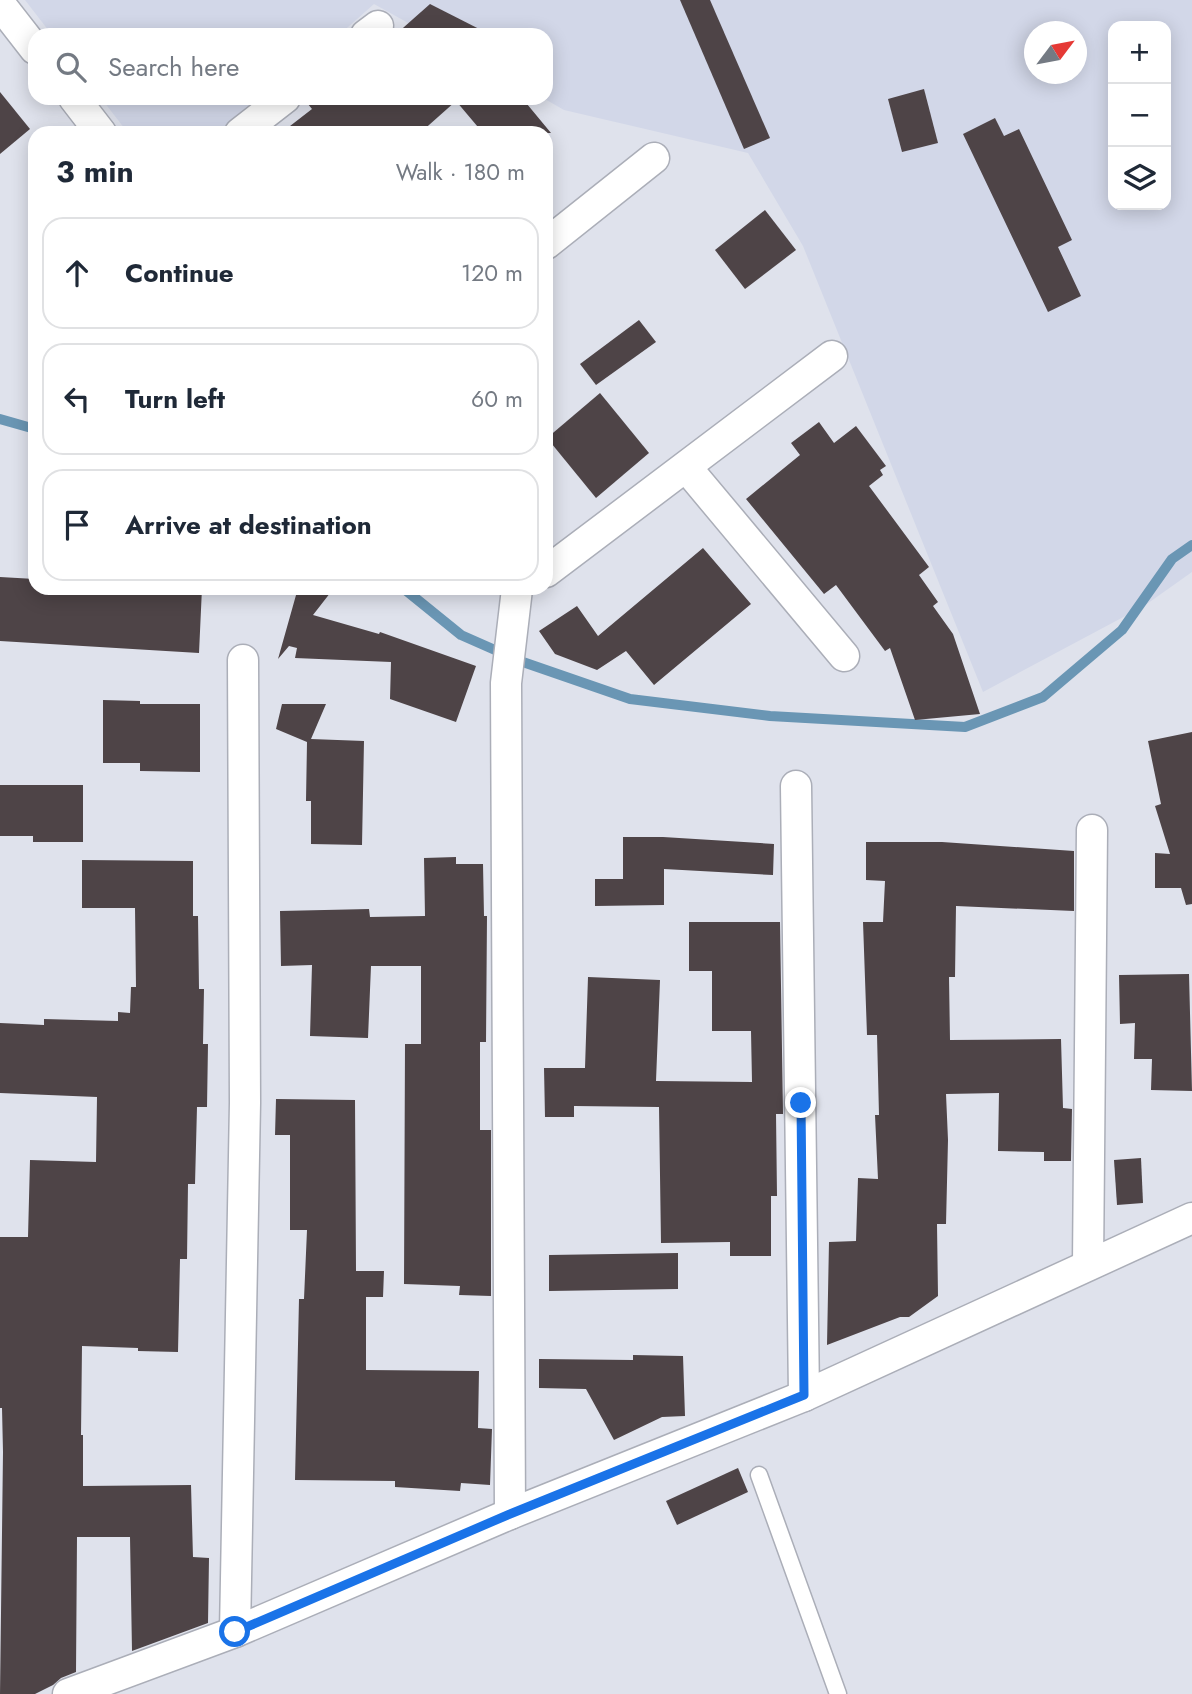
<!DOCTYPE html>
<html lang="en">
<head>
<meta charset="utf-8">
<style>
  :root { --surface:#fff; --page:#f6f6f7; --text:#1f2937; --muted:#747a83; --line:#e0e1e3 }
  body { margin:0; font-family:Jost,sans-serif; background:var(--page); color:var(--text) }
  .controls { position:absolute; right:21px; top:21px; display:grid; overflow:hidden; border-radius:14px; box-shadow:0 4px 18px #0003 }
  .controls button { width:63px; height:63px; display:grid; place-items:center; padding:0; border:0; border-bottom:2px solid var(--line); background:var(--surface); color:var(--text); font:35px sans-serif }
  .compass { position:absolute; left:1024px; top:21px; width:63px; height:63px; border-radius:50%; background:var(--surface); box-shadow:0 4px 18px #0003; rotate:58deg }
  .stop { position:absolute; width:21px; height:21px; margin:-16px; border:5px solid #1a73e8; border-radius:50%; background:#fff }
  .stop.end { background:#1a73e8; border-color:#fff; box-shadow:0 2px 7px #0008 }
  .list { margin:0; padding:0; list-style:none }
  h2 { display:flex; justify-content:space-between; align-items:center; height:91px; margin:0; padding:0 28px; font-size:30px }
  h2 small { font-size:23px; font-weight:400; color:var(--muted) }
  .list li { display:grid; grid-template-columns:46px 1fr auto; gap:21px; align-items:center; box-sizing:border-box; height:112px; margin:0 14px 14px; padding:0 14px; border:2px solid var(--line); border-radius:21px }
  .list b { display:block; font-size:26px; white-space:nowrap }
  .list em { font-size:23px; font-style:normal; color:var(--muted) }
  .icon { flex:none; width:38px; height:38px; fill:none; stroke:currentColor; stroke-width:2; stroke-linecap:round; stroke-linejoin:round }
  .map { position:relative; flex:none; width:1192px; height:1694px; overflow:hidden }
  .search { position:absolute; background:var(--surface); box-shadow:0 4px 18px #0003; left:28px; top:28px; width:525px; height:77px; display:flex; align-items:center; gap:18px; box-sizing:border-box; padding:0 24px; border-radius:21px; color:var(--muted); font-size:26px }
  .panel { position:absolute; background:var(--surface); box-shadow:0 4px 18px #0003; left:28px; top:126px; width:525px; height:469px; border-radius:21px }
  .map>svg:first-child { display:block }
</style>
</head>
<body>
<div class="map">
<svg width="1192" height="1694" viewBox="0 0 1192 1694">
  <rect width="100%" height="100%" fill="#dfe2ec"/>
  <!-- built -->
  <g fill="#d2d7e8" fill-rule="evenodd">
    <path d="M25 0H1192V572L1144 606 983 692 803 246 748 153 564 110 543 98H546V35H430L374 4 339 35H52ZM1113 26H1166V205H1113ZM1034 32H1076V74H1034Z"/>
    <path d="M101 98H268L229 133H128Z"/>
  </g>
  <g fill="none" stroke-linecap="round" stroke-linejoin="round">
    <!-- stream -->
    <g stroke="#6a96b4" stroke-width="10">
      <path d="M0 419 35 429"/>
      <path d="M403 588 461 635 520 661 630 699 770 716 965 727 1043 697 1122 630 1172 559 1192 545"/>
    </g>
  </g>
  <!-- building -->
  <g fill="#4e4447">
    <path d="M680 0H710L770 138 744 149Z"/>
    <path d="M430 4 491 35H395Z"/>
    <path d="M924 89 938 143 902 152 888 99Z"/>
    <path d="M0 92 30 129 0 154Z"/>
    <path d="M303 98H522L551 133H483L456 101 420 133H281L312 109Z"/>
    <path d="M995 118 1004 136 1019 129 1072 240 1058 247 1081 296 1048 312 963 134Z"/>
    <path d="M765 210 796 250 745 289 715 250Z"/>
    <path d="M639 320 656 342 596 385 580 364Z"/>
    <path d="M600 393 649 453 596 498 547 438Z"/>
    <path d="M819 422 834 443 856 426 886 466 880 470 883 475 869 486 929 567 919 575 938 602 933 606 953 634 980 714 915 720 890 648 885 651 836 585 824 594 746 499 800 455 791 443Z"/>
    <path d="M703 548 751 604 654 685 626 651 597 670 555 654 539 631 577 606 598 636Z"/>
    <path d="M0 577 35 579V588H202L199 653 0 641Z"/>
    <path d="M298 588H334L313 615 379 634 380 632 476 666 456 722 390 699 391 662 295 658 297 648 289 646 278 659Z"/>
    <path d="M103 700 140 701V704H200V772L140 771V763H103Z"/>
    <path d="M282 704H326L311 739 364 741 362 845 311 844V801H306L307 742 276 729Z"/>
    <path d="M1192 732V904L1186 905 1181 888H1155V853L1170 854 1155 806 1161 804 1148 741Z"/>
    <path d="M0 785H83V842H33V836H0Z"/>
    <path d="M623 837H663L774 844 773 875 664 869V905L595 906V879H623Z"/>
    <path d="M866 842H942L1074 851V911L956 906 955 977H949L950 1040 1061 1039 1063 1108 1072 1109 1071 1161H1044V1152L998 1151 999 1093 946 1094 948 1140 946 1224H937L938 1296 909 1317H900L827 1345 829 1242 856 1241 858 1178 878 1179 875 1115H879L877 1035H867L863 922H883L885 881 866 880Z"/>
    <path d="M456 857V864H483L484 916H487L486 1042H480V1130H491V1296L459 1295 460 1286 404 1284 405 1044H421V966H371L368 1038 310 1036 312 965 281 966 280 911 369 909 370 917 425 916 424 858Z"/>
    <path d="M82 860 193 861V916H198L199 989H204L203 1044H208L207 1107H197L195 1184H188L187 1259H180L178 1352 138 1351V1348L82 1346 81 1435H83V1486L191 1485 193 1557 209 1558 208 1623 132 1651 130 1537H77L76 1672 61 1678 53 1685 35 1694H0L3 1452 2 1408H0V1237H28L30 1160 96 1162 97 1097 0 1093V1023L44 1025V1019L118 1021V1012L130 1013 131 987H136L135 908H82Z"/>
    <path d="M689 922H780L783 1114H776L777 1196H771V1256H730V1242L661 1243 659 1107 574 1106V1117H545L544 1068H585L588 977 660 980 656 1081 752 1082 751 1031H712V971H689Z"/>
    <path d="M1189 974 1192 1091 1151 1090 1152 1059H1134L1135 1023 1120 1024 1119 975Z"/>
    <path d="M276 1099 355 1100 356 1271H384L383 1297H366V1370L479 1371 478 1428 492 1429 490 1485 461 1483 460 1491 395 1487V1481L295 1480 299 1299H304L307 1230H290V1135H275Z"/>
    <path d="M1141 1158 1143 1203 1117 1205 1114 1160Z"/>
    <path d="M678 1253V1289L549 1291V1255Z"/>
    <path d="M633 1355 683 1356 685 1416 662 1417 614 1440 586 1389 539 1388V1359L633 1360Z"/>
    <path d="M738 1468 748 1492 677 1525 666 1501Z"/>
  </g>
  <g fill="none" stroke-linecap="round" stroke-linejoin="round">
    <defs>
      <path id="service" d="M759 1475 838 1694"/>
      <g id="minor">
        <path d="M0 4 35 49"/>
        <path d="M366 35 378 26"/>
        <path d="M74 98 101 133"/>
        <path d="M240 133 285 98"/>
        <path d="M546 244 654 158"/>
        <path d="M686 467 844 656"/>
        <path d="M546 572 832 356"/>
        <path d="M796 786 804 1396"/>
        <path d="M1088 1265 1092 830"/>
        <path d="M510 1514 506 683 517 589"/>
        <path d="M235 1632 245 1103 243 660"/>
        <path d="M68 1694 235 1632 510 1514 804 1396 1192 1218"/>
      </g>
    </defs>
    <!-- service casing -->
    <use href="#service" stroke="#abaeb8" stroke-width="19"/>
    <!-- minor casing -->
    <use href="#minor" stroke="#abaeb8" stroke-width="33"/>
    <!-- service -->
    <use href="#service" stroke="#fff" stroke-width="16"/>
    <!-- minor -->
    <use href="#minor" stroke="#fff" stroke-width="30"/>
  </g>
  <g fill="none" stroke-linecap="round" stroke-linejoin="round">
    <!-- route -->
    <path stroke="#1a73e8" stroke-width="9" d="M235 1632 510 1514 804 1395 801 1103"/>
  </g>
</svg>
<div class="controls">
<button>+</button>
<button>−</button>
<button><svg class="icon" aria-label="layers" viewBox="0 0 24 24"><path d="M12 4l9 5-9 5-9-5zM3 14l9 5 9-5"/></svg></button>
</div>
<svg class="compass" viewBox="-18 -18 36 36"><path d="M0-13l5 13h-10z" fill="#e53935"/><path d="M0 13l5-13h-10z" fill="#747a83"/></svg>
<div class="stop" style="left:235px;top:1632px"></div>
<div class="stop end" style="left:801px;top:1103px"></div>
<div class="search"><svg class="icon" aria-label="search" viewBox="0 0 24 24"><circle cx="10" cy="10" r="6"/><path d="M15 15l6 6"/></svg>Search here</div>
<section class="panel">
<h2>3 min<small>Walk · 180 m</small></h2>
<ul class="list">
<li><svg class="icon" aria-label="ahead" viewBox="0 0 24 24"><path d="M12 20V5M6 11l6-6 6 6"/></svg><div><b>Continue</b></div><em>120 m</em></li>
<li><svg class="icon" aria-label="left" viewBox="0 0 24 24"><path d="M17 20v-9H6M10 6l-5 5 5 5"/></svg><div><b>Turn left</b></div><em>60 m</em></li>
<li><svg class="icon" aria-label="arrive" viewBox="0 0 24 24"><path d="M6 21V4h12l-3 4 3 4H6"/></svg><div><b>Arrive at destination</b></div></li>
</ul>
</section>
</div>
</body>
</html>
